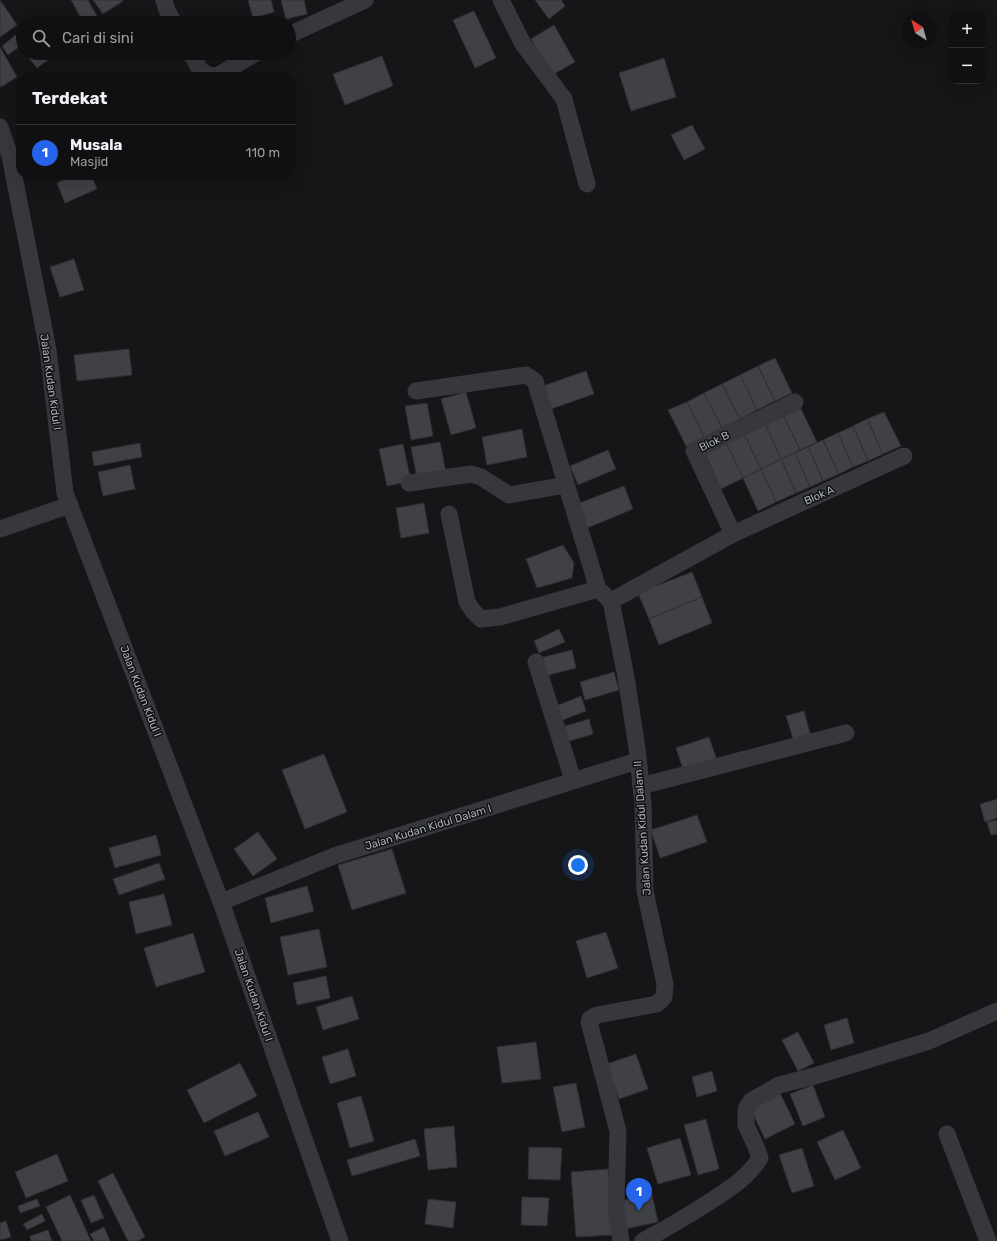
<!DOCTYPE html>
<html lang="id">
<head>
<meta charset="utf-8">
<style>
  :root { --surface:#101012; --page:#1e1e20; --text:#f1f3f6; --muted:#9c9d9f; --line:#303032; --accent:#2563eb }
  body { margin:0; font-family:Rubik,sans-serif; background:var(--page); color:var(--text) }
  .controls { position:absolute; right:12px; top:12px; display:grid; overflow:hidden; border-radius:8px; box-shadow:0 4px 16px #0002 }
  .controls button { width:36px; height:36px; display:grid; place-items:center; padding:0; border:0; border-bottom:1px solid var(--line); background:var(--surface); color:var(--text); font:20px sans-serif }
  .compass { position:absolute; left:901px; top:12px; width:36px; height:36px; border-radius:50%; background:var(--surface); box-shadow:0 4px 16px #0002; rotate:323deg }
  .you { position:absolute; left:578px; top:865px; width:14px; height:14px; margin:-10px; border:3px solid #fff; border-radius:50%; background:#1a73e8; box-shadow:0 0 0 6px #1a73e833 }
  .badge { display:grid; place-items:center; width:26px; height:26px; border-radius:50%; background:var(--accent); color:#fff; font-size:13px; font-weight:700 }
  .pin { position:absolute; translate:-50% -33px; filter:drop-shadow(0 1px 2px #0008) }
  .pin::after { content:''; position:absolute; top:21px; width:14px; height:12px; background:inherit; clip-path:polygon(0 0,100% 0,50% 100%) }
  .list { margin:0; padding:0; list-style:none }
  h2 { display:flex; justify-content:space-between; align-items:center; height:52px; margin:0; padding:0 16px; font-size:17px }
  h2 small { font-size:13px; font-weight:400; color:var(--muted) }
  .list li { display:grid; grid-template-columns:26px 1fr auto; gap:12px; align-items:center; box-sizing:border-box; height:56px; padding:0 16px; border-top:1px solid var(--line) }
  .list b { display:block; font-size:15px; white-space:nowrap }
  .list p { margin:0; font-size:13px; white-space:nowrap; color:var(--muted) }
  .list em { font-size:13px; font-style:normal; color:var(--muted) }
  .icon { flex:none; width:22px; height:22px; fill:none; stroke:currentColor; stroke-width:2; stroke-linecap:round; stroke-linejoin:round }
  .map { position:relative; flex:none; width:997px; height:1241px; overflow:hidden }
  .search { position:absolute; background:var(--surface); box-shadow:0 4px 16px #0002; left:16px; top:16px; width:280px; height:44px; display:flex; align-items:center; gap:10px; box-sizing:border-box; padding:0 14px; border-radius:22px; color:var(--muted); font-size:15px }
  .panel { position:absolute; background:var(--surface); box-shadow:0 4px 16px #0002; left:16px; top:72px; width:280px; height:108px; border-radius:16px }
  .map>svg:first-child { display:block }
</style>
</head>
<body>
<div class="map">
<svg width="997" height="1241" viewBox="0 0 997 1241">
  <rect width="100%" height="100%" fill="#161618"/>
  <!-- building -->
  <g fill="#404145" stroke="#303034">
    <path d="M0 0 17 25 0 37Z"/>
    <path d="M71 0H88L97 16 84 23Z"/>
    <path d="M93 0H123V1L103 14Z"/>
    <path d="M248 0H271L274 12 253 18Z"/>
    <path d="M281 0H304L307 14 286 19Z"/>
    <path d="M535 0H561L565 6 549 19Z"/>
    <path d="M474 11 496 58 475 68 453 20Z"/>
    <path d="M554 25 575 62 552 75 531 39Z"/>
    <path d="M17 34 23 42V44L8 55 2 46Z"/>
    <path d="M0 47 17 77 1 87 0 85Z"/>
    <path d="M25 53H48L52 57 37 68Z"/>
    <path d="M382 56 393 86 345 105 333 74Z"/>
    <path d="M664 58 676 97 631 111 619 73Z"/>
    <path d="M692 125 705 149 684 160 671 135Z"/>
    <path d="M74 175H91L97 189 65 203 57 183Z"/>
    <path d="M74 259 84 290 60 297 50 267Z"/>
    <path d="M129 349 132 375 77 381 74 355Z"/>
    <path d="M775 358 792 393 775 401 758 366Z"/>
    <path d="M758 366 775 401 757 410 740 375Z"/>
    <path d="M586 371 594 394 551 409 543 386Z"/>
    <path d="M740 375 757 410 740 419 722 384Z"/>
    <path d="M722 384 740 419 722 428 704 393Z"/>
    <path d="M466 392 476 428 451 435 441 399Z"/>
    <path d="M704 393 722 428 704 437 687 402Z"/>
    <path d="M687 402 704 437 686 446 668 410Z"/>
    <path d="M427 403 433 436 411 440 405 406Z"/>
    <path d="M800 407 817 442 800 450 783 415Z"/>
    <path d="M884 412 901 446 883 454 867 419Z"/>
    <path d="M783 415 800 450 781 459 765 424Z"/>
    <path d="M867 419 883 454 868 461 853 426Z"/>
    <path d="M765 424 781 459 761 469 744 434Z"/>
    <path d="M853 426 868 461 853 467 838 433Z"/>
    <path d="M522 429 527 457 487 465 482 437Z"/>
    <path d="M838 433 853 467 839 474 823 440Z"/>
    <path d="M744 434 761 469 743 478 726 443Z"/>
    <path d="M823 440 839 474 823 481 808 447Z"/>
    <path d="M440 442 446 473 417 478 411 447Z"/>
    <path d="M140 443 142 457 94 466 92 452Z"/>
    <path d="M726 443 743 478 721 489 705 454Z"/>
    <path d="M403 444 411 481 387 486 379 449Z"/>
    <path d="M808 447 823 481 810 487 795 453Z"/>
    <path d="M608 450 616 469 578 485 570 466Z"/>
    <path d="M795 453 810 487 796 493 781 459Z"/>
    <path d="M781 459 796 493 776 502 761 469Z"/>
    <path d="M130 465 135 489 103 496 98 472Z"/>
    <path d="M761 469 776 502 758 511 743 478Z"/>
    <path d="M624 486 633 509 587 528 577 504Z"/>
    <path d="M424 503 429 533 401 538 396 508Z"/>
    <path d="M563 545 574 563 572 578 537 588 526 559Z"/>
    <path d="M692 572 702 597 649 619 638 593Z"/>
    <path d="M702 597 712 623 659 645 649 619Z"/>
    <path d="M559 629 565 642 539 653 534 641Z"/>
    <path d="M572 650 576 668 545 676 540 658Z"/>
    <path d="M614 672 619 690 585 700 580 682Z"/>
    <path d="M581 696 586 711 560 721 554 707Z"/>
    <path d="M804 711 811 737 794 742 786 716Z"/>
    <path d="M589 719 593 734 566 742 562 727Z"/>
    <path d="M709 737 716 758 683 769 676 748Z"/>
    <path d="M324 754 347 812 305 829 282 770Z"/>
    <path d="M997 799V818L985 822 980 804Z"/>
    <path d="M697 815 707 842 660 858 651 830Z"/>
    <path d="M997 820V834L991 835 987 822Z"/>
    <path d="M258 832 277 859 253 876 234 849Z"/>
    <path d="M156 835 161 855 115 868 109 848Z"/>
    <path d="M392 849 406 893 352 910 338 865Z"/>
    <path d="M159 863 165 879 119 895 113 879Z"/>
    <path d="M307 886 314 911 271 923 265 898Z"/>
    <path d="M164 894 172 925 136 934 129 902Z"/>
    <path d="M319 929 327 967 288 975 280 937Z"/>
    <path d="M606 932 618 968 587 978 576 941Z"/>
    <path d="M193 933 205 972 156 987 144 948Z"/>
    <path d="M326 976 330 998 297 1005 293 983Z"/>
    <path d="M352 996 359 1019 323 1030 316 1007Z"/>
    <path d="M847 1018 854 1043 831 1050 824 1025Z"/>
    <path d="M798 1032 814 1063 798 1071 782 1040Z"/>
    <path d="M536 1042 541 1079 502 1083 497 1047Z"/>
    <path d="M348 1049 356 1076 330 1084 322 1057Z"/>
    <path d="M636 1054 648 1089 619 1099 607 1064Z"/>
    <path d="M240 1063 257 1096 204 1123 187 1090Z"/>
    <path d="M712 1071 717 1091 697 1097 692 1077Z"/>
    <path d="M576 1083 585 1127 562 1132 553 1087Z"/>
    <path d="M813 1085 825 1117 803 1126 790 1094Z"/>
    <path d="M780 1093 795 1124 765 1139 750 1108Z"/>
    <path d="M361 1096 374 1141 350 1148 337 1103Z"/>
    <path d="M258 1112 269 1137 225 1156 214 1131Z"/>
    <path d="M706 1119 719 1169 698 1175 684 1125Z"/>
    <path d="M454 1126 457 1167 428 1170 424 1129Z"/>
    <path d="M843 1130 861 1168 835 1180 817 1142Z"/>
    <path d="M680 1138 691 1175 658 1184 647 1148Z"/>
    <path d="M415 1139 420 1156 352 1176 347 1160Z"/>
    <path d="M529 1147 562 1148 560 1180 528 1179Z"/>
    <path d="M802 1148 814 1186 792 1193 779 1155Z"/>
    <path d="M57 1154 68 1181 26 1198 15 1172Z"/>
    <path d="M608 1169 612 1235 576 1237 571 1172Z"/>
    <path d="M113 1173 145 1237 137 1241H128L98 1181Z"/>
    <path d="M652 1194 658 1222 625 1229 619 1201Z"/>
    <path d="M70 1195 91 1241H62L46 1207Z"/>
    <path d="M94 1195 104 1218 91 1223 81 1200Z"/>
    <path d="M522 1197 549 1198 547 1226 521 1225Z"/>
    <path d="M37 1199 40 1206 20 1213 18 1206Z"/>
    <path d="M428 1199 456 1202 453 1228 425 1224Z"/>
    <path d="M42 1214 45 1221 27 1230 23 1224Z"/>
    <path d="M6 1221 11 1237 0 1240V1223Z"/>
    <path d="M104 1227 110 1241H94L90 1234Z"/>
    <path d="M48 1230 52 1241H31L30 1236Z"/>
  </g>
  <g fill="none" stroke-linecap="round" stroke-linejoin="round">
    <!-- street -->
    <g stroke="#37383d" stroke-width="17">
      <path d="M164 0 167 10 174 23"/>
      <path d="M501 0 523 44 564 99 587 184"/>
      <path d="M289 35 365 0"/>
      <path d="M191 53 200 70 208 75 217 76 256 53"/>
      <path d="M0 127 10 156 48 350 65 493 221 902 340 1241"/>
      <path d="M416 391 526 375 535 381 598 589 611 601 626 677 637 748 643 804 645 891 665 984 664 997 657 1004 597 1015 590 1019 589 1022 618 1131 616 1209 621 1241"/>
      <path d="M409 483 471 474 481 477 509 495 566 485"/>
      <path d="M449 514 467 602 473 611 481 619 500 617 598 589"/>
      <path d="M0 529 70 505"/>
      <path d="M733 534 694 451 795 402"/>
      <path d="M611 601 733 534 904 456"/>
      <path d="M536 662 573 780"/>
      <path d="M641 786 846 733"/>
      <path d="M221 902 334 856 637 761"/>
      <path d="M947 1134 988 1241"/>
      <path d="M643 1241C667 1228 691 1214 714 1199 732 1187 749 1176 760 1158L756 1147 746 1125V1109L751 1101 779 1085 818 1075 929 1041 997 1011"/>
    </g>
  </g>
  <g text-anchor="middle" stroke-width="3" stroke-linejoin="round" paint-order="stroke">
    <!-- street labels -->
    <g font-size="11" fill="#a8adb8" stroke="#111113">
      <text transform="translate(51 382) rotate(82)" y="4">Jalan Kudan Kidul I</text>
      <text transform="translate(714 441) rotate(-26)" y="4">Blok B</text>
      <text transform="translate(819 495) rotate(-24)" y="4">Blok A</text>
      <text transform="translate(141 691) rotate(69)" y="4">Jalan Kudan Kidul I</text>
      <text transform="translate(428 827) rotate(-17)" y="4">Jalan Kudan Kidul Dalam I</text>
      <text transform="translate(642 828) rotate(-94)" y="4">Jalan Kudan Kidul Dalam II</text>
      <text transform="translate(254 995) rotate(71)" y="4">Jalan Kudan Kidul I</text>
    </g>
  </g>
</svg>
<div class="controls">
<button>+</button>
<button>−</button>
</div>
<svg class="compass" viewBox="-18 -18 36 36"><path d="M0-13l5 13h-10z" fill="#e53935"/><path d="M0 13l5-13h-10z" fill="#9c9d9f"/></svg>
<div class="you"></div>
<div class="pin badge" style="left:639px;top:1211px">1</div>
<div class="search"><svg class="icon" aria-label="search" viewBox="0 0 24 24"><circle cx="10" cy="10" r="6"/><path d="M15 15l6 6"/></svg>Cari di sini</div>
<section class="panel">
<h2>Terdekat<small></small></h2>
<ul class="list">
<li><span class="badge">1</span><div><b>Musala</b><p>Masjid</p></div><em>110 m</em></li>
</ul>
</section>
</div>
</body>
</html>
